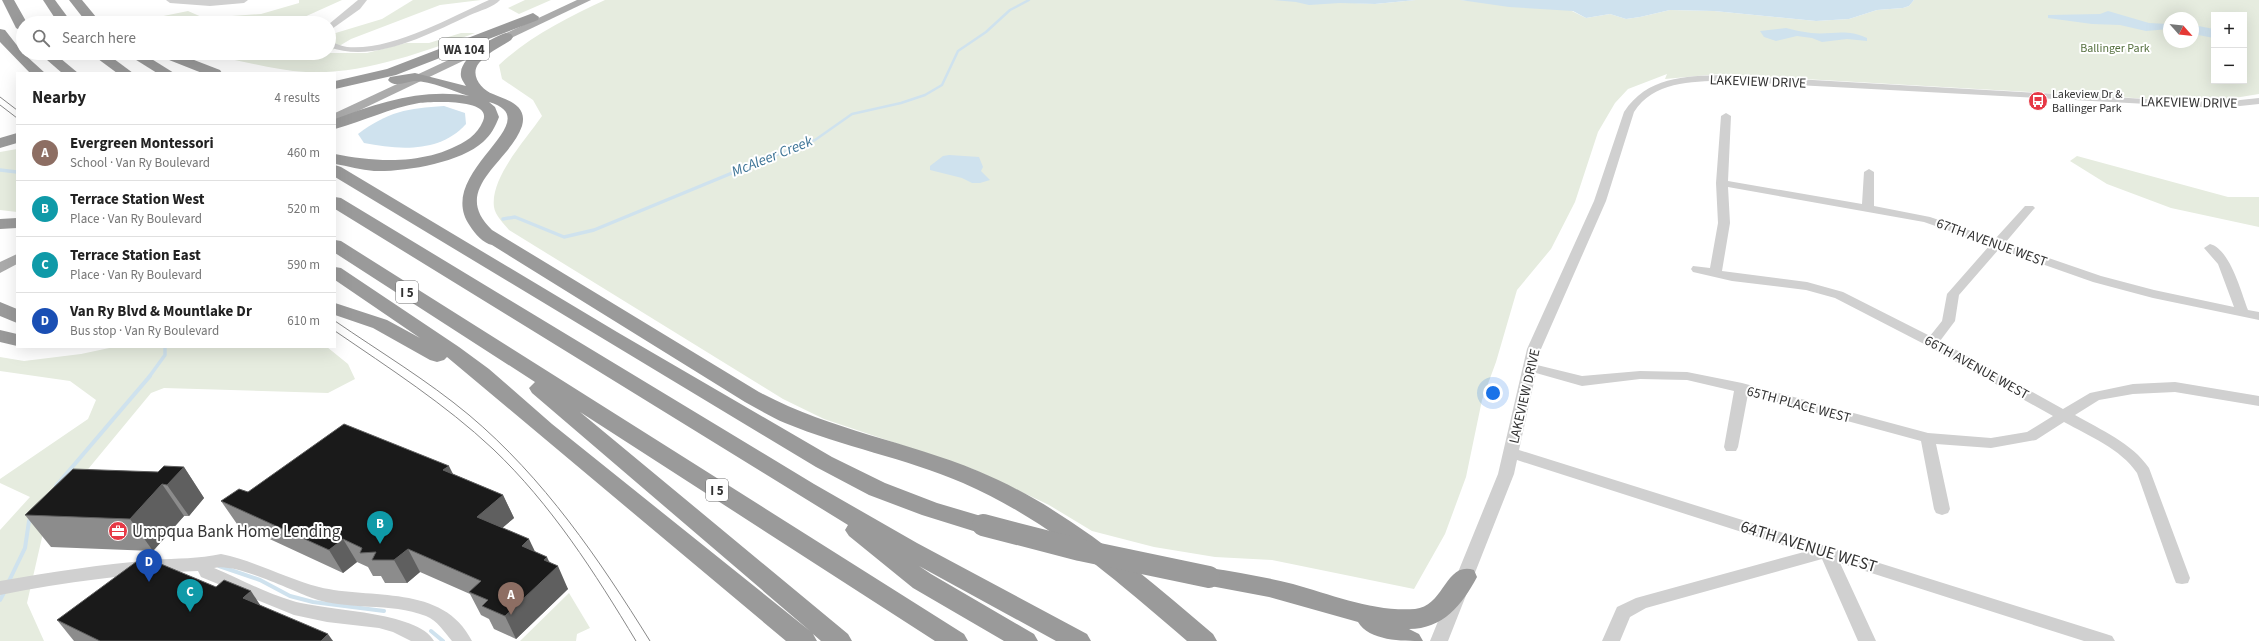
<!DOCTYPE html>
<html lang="en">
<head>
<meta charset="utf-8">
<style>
  :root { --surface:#fff; --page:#f6f6f6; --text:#222; --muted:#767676; --line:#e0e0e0; --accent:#0f766e }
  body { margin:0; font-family:"Source Sans 3",sans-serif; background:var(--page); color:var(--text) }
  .controls { position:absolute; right:12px; top:12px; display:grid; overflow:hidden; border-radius:0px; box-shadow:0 4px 16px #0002 }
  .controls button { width:36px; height:36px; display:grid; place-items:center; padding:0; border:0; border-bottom:1px solid var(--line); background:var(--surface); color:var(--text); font:20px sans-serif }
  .compass { position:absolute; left:2163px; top:12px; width:36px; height:36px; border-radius:50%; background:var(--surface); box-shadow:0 4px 16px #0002; rotate:117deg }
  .you { position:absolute; left:1493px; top:393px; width:14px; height:14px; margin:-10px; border:3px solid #fff; border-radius:50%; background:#1a73e8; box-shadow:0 0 0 6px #1a73e833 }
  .badge { display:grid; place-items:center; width:26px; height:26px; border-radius:50%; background:var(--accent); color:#fff; font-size:13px; font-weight:700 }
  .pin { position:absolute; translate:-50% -33px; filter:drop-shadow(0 1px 2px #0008) }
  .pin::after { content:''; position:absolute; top:21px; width:14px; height:12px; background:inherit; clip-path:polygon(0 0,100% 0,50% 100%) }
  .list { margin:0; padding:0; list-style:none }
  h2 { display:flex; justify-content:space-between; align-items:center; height:52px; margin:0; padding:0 16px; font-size:17px }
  h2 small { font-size:13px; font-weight:400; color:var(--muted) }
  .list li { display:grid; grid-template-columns:26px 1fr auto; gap:12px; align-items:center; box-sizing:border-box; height:56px; padding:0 16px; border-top:1px solid var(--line) }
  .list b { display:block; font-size:15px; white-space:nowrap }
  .list p { margin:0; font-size:13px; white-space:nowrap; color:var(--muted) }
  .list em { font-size:13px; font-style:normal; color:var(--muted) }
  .icon { flex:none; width:22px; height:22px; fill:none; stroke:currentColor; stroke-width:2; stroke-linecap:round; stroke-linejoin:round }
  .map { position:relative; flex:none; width:2259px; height:641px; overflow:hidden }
  .search { position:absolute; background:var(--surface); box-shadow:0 4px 16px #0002; left:16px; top:16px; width:320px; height:44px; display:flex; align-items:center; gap:10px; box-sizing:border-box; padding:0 14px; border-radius:22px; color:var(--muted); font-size:15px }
  .panel { position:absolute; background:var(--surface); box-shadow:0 4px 16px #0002; left:16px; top:72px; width:320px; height:276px; border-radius:0px }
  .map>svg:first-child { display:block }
</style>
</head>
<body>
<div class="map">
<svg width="2259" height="641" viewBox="0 0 2259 641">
  <rect width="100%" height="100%" fill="#fff"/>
  <!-- green -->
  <g fill="#e6ecdf" fill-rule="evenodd">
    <path d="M299 0H342L291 23H129L188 11 204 18 261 14 299 3Z"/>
    <path d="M413 0H481L440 5 351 39 329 52V35L382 19Z"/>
    <path d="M525 0H551L519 14 508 8Z"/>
    <path d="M605 0H1291L1375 4 1416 0H1460L1570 10 1586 18 1610 14 1626 19 1640 17 1670 10 1714 11 1816 21 1849 19 1877 10 1903 8 1909 6 1914 0H2259V94L2222 100H2168L1719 74 1665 79 1667 74 1628 89 1615 103 1598 132 1575 202 1551 249 1517 290 1496 362 1482 400 1466 477 1445 534 1414 589 1272 560 1215 557 1154 547 1092 531 1049 505 973 469 824 419 783 399 509 230C504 224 495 215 494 207 490 178 526 139 542 116L533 100 502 79 499 65C530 36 567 18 605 0ZM2214 15H2244V81H2214ZM2169 18H2193V42H2169Z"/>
    <path d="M461 33H475C423 52 362 75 306 72 281 71 255 64 230 59L232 53H367L406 43H429Z"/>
    <path d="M17 149V212L0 210V152Z"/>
    <path d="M2077 156 2228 197H2259V227L2171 208 2107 184 2070 161Z"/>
    <path d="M114 347H327L348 364 355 379 328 393 164 388 151 393 46 520 27 603 44 641H0V530L30 497 0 483V479L88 419 96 400 70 381 0 371V357L24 361 81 354Z"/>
    <path d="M569 593 590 628 577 634 576 641H520Z"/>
  </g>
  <!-- water -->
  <g fill="#cfe2ee">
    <path d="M1273 0H1416L1375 4 1340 3 1309 5 1296 2Z"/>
    <path d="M1460 0H1914L1909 6 1903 8 1877 10 1849 19 1816 21 1714 11 1670 10 1640 17 1626 19 1610 14 1586 18 1573 11 1509 7Z"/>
    <path d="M2108 11 2149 23 2169 24V29L2146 31 2120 25 2092 24 2048 18V15L2100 14Z"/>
    <path d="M2193 25 2214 29V38L2193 34Z"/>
    <path d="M1786 28C1794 30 1803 32 1811 33 1833 35 1845 28 1867 38V41L1847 39 1822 42 1812 38 1797 36 1776 41 1764 37 1760 31Z"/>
    <path d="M444 106 465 113 466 124C440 153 399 150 364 143L358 134C387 112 408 108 444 106Z"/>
    <path d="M949 155 979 157 983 167 981 171 990 180 980 183H972L962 178 930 170V166L943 156Z"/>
  </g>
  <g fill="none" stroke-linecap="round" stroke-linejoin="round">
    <!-- stream-far2 -->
    <path stroke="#cfe2ee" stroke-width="2.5" d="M746 167 815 140 852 114 901 103 925 95 942 85 958 51 986 32 1010 10 1029 0"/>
    <!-- stream-far1 -->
    <g stroke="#cfe2ee" stroke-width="3.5">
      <path d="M0 170 17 172"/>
      <path d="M503 219 515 217 564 237 594 230 749 166"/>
      <path d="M149 377 165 355V347"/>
    </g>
    <!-- stream -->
    <g stroke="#cfe2ee" stroke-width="4">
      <path d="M56 486 150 376"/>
      <path d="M219 566 260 580 290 596 313 602 384 611"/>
      <path d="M8 583 25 548 29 521 32 517"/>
      <path d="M0 600 5 591"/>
      <path d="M431 631 443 641"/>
    </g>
    <!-- minor -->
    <g fill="#d0d0d0" fill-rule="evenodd">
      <path d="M166 0H248L244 3 210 6 170 3Z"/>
      <path d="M358 0H367L360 9 329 31V24Z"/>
      <path d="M489 0H500C494 7 479 11 470 15 429 34 374 64 329 47V41C335 43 341 46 347 47 392 51 449 18 489 0Z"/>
      <path d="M1723 75 2181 101 2221 102 2259 98V104L2221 108 1723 81C1691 81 1653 82 1634 112L1606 201 1541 349 1537 365 1582 376 1640 371 1687 372 1742 383 1928 433 1991 438 2027 432 2053 416 1926 345 1835 298 1806 290 1732 281 1693 272 1691 269 1693 266 1710 268 1718 223 1716 183 1721 116 1726 113 1731 116 1728 181 1862 204 1864 172 1869 169 1874 172V206L1930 217 1995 239 2025 206H2033L2035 208 2033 210 2005 243 2101 276 2154 290 2234 307 2218 264 2204 248 2210 244C2230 249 2241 292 2248 310L2259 312V320L2153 298 2093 282 1999 249 1959 295 1955 321 1940 341 2063 409 2090 393 2133 384 2175 382 2259 396V406L2175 392 2133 394 2099 400 2075 415C2101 430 2132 443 2149 468L2190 578 2188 583 2182 584 2176 583 2174 578 2137 473C2121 449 2089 436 2064 422L2036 440 1991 448 1936 444 1950 509 1948 513 1942 515 1936 513 1934 509 1921 441 1748 394 1738 447 1736 451H1726L1724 447 1734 391 1687 380 1640 379 1582 386 1536 373 1519 450 2106 634 2112 636 2115 641H2084L1840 563 1876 641H1858L1822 559 1646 608 1630 617 1620 641H1602L1617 607 1636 598 1804 552 1517 460 1514 474 1448 641H1430L1498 474 1527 349 1594 201 1624 112C1647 77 1684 76 1723 75ZM1728 187 1924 222 1990 245 1947 294 1942 321 1930 336 1843 292 1807 282 1722 271 1730 223Z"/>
      <path d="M221 554C255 561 285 578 319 587 370 600 443 583 472 641H452C445 633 437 620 426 616 390 602 348 611 312 598 290 590 234 562 214 568 240 579 266 593 293 601 325 611 418 611 434 641H411L393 632 379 628 327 622 294 615 201 577 198 571C132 573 65 582 0 595V581C51 572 103 564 154 560 177 558 199 559 221 554Z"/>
    </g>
    <!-- major -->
    <g fill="#ababab" fill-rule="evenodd">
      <path d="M577 0H591L335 122V113Z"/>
      <path d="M17 254V264L0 273V262Z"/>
    </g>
    <!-- highway -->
    <g fill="#9a9a9a" fill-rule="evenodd">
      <path d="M2 0H14L27 23H23V32L16 28Z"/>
      <path d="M43 0H55L72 23H58Z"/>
      <path d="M69 0H82L101 23H87Z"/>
      <path d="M533 13 539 17 538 20 396 75 335 89V81L387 69Z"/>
      <path d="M0 29 5 30 23 53 45 73H30L0 42Z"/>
      <path d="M506 33 511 34 513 37 511 40C500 47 487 53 479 63 469 75 482 90 493 94 507 100 528 105 522 126 510 162 449 189 492 230L759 392C830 430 905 441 978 471 1067 508 1140 572 1213 634L1217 641H1187C1117 581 1048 520 963 483 905 458 843 447 785 423 771 417 758 409 745 402L492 245C483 243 475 234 470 226 432 172 552 121 489 102L495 107 499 117C495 127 491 135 483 142 460 163 404 172 374 171 361 170 348 166 335 164V154C379 163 431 165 470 138 476 133 480 128 483 121 493 98 431 102 419 103 390 108 364 121 335 129V119C378 103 423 88 469 96 452 91 432 81 414 81 406 82 394 88 388 80L390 77 415 73 466 86C463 81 460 78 461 72 462 57 493 36 506 33Z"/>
      <path d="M39 53H54L78 73H62Z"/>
      <path d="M90 53H106L133 73H117Z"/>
      <path d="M125 53H142L174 73H157Z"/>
      <path d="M157 53H176L220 70 222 73H202L159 56Z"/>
      <path d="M17 133V143L0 148V138Z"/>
      <path d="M335 165 341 167 617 332 832 457 885 483 937 503 991 519 995 525 991 531 983 534 922 515 869 495 816 467 335 177Z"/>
      <path d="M335 197 341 198 814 484 917 543 1087 634 1091 641H1056L919 566 931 574 1034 634 1038 641H1004L913 588 849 536 845 530 848 525 335 209Z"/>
      <path d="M17 218V228L0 229V219Z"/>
      <path d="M335 240 341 241 964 634 968 641H935L580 412 848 634 852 641H821L813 634 817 641H786L447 357 444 360 437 362 430 360 373 328 335 315V303L387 320 420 338 335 280V267L341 268 459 347 489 369 552 424 810 631 532 393 529 388 535 382 335 253Z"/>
      <path d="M0 302 17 309V323L0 316Z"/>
      <path d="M0 330 17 334V346L0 342Z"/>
      <path d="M1209 568C1237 572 1265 577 1293 584 1332 595 1374 612 1415 609 1445 606 1445 561 1474 570L1477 577C1462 605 1443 629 1409 629L1419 634 1423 641C1402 641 1369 641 1358 622L1269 597 1200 584 1197 577 1200 570Z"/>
    </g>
    <!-- tram -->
    <g stroke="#888" stroke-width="1">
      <path d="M0 97 17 110"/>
      <path d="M0 105 17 118"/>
      <path d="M335 321C380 352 427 380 469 415 544 478 599 559 650 641"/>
      <path d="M335 331C389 368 445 404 493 449 551 504 595 573 636 641"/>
    </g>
    <!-- highway-bridge -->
    <path stroke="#9a9a9a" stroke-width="22" d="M983 525 1080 550 1209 577"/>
  </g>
  <!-- wall -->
  <g fill="#8c8c8c">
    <path d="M184 467 204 498 189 516H184L153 551 51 547 25 515 158 472Z"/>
    <path d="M453 474 503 495 514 518 502 528 550 562 568 589 516 639 494 629 489 619 481 615 470 594 420 572 407 583H385L381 576H373L368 567 357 562 343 573 237 524 221 501 248 492Z"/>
    <path d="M146 562 260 605 333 641H74L57 620Z"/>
  </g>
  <!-- shaded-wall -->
  <g fill="#5f5f5f">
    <path d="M449 466 460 488 443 470Z"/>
    <path d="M184 467 204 498 189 516 167 485Z"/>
    <path d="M162 484 184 516 153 551 130 519Z"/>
    <path d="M503 495 514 518 488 540 477 517Z"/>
    <path d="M343 539 357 562 343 573 329 550Z"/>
    <path d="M529 539 540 562 522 546Z"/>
    <path d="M408 549 420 572 407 583 394 560Z"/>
    <path d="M547 557 553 570 558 566 568 589 516 639 505 616 544 560Z"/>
    <path d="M251 591 266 614 243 598Z"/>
    <path d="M328 634 333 641H321Z"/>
  </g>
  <!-- building -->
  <g fill="#1a1a1a" stroke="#5f5f5f">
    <path d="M344 424 449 466 443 470 503 495 477 517 529 539 522 546 547 557 544 560 558 566 505 616 482 606 488 600 469 592 481 581 408 549 394 560H372L376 552 360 553 362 548 343 539 329 550 221 501 239 489 248 492Z"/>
    <path d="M164 466 184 467 167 485 162 484 130 519 25 515 73 469 158 472Z"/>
    <path d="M140 559 146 562 149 559 216 587 224 580 251 591 243 598 328 634 321 641H100L57 620Z"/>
  </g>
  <!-- icons -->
  <defs>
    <symbol id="bus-disc" viewBox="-11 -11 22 22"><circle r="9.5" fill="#e63946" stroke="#fff"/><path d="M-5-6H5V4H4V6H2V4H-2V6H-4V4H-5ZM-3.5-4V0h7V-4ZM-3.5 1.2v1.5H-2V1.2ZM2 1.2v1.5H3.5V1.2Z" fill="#fff"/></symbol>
    <symbol id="office-disc" viewBox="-11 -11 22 22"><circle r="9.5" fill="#e63946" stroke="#fff"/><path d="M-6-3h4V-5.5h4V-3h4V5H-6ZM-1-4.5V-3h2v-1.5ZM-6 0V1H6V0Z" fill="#fff"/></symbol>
  </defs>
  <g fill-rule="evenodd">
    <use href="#bus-disc" x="2027" y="90" width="22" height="22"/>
    <use href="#office-disc" x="107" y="520" width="22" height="22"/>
  </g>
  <g text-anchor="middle" stroke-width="4" stroke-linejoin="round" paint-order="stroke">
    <!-- far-park labels -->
    <g font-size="12" fill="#56703f" stroke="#fff">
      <text x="2115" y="52">Ballinger Park</text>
    </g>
    <!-- far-poi labels -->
    <g font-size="12" fill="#333" stroke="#fff" text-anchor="start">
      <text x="2052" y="98">Lakeview Dr &amp;<tspan x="2052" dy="14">Ballinger Park</tspan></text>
    </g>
    <!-- shield labels -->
    <g fill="#fff" stroke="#707070" stroke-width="1">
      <rect x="439" y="38" width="50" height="22" rx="3"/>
      <rect x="396" y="281" width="22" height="22" rx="3"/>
      <rect x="706" y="479" width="22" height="22" rx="3"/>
    </g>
    <g font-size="13" font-weight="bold" fill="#333">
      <text x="464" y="54">WA 104</text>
      <text x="407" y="297">I 5</text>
      <text x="717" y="495">I 5</text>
    </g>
    <!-- street labels -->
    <g font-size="14" fill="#333" stroke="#fff">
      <text transform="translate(1758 81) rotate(2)" y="5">LAKEVIEW DRIVE</text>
      <text transform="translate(2189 102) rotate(1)" y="5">LAKEVIEW DRIVE</text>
      <text transform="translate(1992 242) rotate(20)" y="5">67TH AVENUE WEST</text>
      <text transform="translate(1977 367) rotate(29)" y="5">66TH AVENUE WEST</text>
      <text transform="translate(1524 396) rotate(-77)" y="5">LAKEVIEW DRIVE</text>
      <text transform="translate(1799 404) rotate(15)" y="5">65TH PLACE WEST</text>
    </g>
    <!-- water labels -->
    <g font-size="15" font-style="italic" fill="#3f7597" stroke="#fff">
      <text transform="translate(772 156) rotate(-22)" y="5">McAleer Creek</text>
    </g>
    <!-- near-poi labels -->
    <g font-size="17" fill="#333" stroke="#fff" text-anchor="start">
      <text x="132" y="537">Umpqua Bank Home Lending</text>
    </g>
    <!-- near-street labels -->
    <g font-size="17" fill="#333" stroke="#fff">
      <text transform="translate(1809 546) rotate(17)" y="6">64TH AVENUE WEST</text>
    </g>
  </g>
</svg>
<div class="controls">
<button>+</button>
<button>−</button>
</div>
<svg class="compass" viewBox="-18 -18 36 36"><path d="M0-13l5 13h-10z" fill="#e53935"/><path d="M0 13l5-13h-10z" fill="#767676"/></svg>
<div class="you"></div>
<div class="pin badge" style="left:511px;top:615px;background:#8d6e63">A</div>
<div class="pin badge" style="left:380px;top:544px;background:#0f9aa8">B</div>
<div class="pin badge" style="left:190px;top:612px;background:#0f9aa8">C</div>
<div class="pin badge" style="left:149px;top:582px;background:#1a4fb4">D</div>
<div class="search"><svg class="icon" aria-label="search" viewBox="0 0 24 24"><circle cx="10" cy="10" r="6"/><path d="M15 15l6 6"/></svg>Search here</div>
<section class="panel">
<h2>Nearby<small>4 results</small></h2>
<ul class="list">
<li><span class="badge" style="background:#8d6e63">A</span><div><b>Evergreen Montessori</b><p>School · Van Ry Boulevard</p></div><em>460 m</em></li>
<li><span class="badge" style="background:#0f9aa8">B</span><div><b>Terrace Station West</b><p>Place · Van Ry Boulevard</p></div><em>520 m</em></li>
<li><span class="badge" style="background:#0f9aa8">C</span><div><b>Terrace Station East</b><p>Place · Van Ry Boulevard</p></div><em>590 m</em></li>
<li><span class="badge" style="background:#1a4fb4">D</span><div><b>Van Ry Blvd &amp; Mountlake Dr</b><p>Bus stop · Van Ry Boulevard</p></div><em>610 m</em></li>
</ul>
</section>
</div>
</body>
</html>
